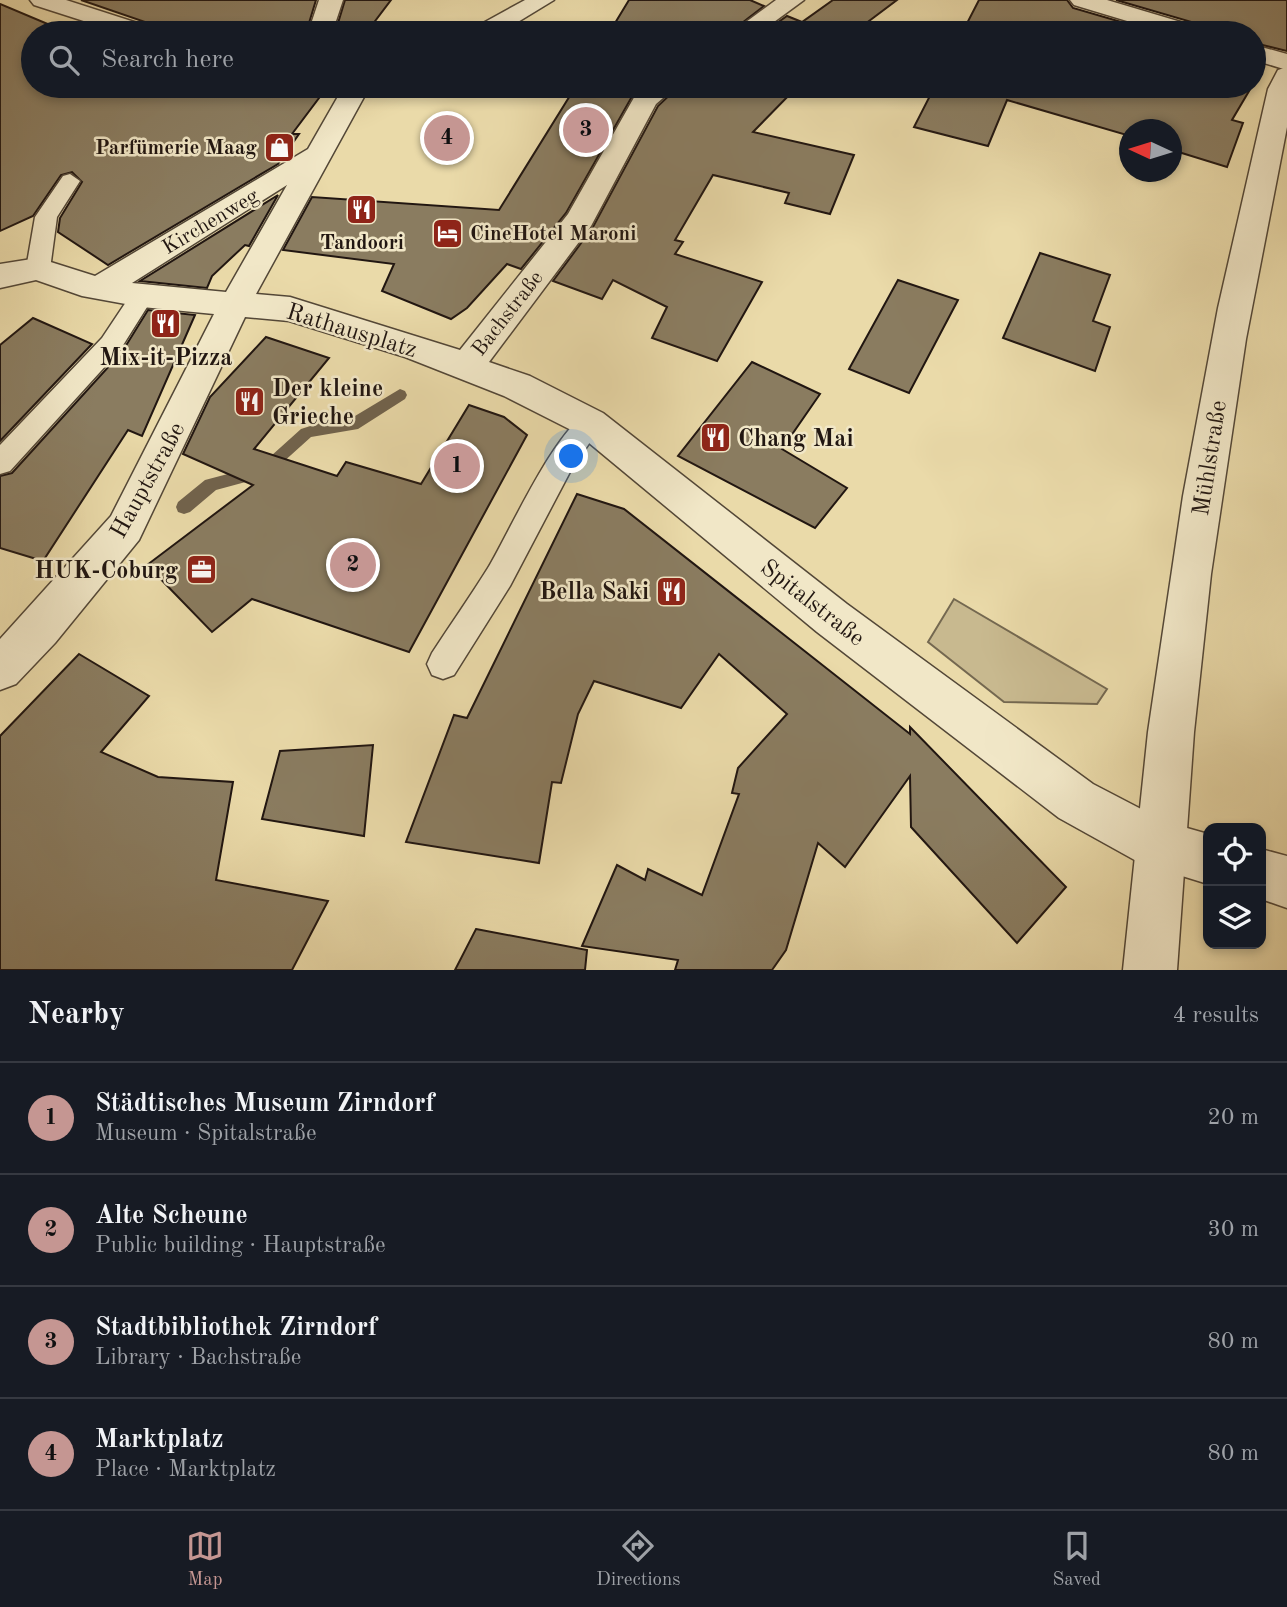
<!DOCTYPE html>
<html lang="en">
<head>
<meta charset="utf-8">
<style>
  :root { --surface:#171b24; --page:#20242c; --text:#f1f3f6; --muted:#9ea1a6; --line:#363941; --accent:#c59692 }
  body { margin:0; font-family:"Old Standard TT",serif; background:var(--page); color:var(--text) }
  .controls { position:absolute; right:21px; bottom:21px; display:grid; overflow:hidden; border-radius:14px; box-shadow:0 4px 10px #0003 }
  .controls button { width:63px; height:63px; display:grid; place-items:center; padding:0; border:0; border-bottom:2px solid var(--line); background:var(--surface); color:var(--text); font:35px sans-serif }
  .compass { position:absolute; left:1119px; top:119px; width:63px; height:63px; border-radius:50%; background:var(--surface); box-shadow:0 4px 10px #0003; rotate:274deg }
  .you { position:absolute; left:572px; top:457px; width:24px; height:24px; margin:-18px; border:5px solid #fff; border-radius:50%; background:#1a73e8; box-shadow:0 0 0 10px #1a73e833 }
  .badge { display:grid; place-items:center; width:46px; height:46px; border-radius:50%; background:var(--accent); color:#111; font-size:23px; font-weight:700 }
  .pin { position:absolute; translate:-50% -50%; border:4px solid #fff; box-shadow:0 2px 7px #0006 }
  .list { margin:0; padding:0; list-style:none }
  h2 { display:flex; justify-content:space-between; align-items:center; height:91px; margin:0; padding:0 28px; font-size:30px }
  h2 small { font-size:23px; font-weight:400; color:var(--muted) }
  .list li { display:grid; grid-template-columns:46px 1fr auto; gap:21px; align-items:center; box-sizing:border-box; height:112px; padding:0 28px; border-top:2px solid var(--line) }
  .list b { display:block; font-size:26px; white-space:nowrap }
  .list p { margin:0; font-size:23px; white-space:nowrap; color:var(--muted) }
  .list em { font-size:23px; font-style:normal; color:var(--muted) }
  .icon { flex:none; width:38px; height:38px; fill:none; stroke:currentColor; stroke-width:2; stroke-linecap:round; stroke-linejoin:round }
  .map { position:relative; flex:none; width:1287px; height:970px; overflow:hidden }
  .search { position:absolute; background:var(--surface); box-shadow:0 4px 10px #0003; left:21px; right:21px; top:21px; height:77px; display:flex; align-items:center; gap:18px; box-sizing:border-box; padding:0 24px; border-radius:38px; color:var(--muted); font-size:26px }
  .sheet { height:539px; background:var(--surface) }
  nav { display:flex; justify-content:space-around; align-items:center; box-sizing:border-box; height:98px; border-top:2px solid var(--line); background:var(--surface); font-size:19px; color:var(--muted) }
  nav a { display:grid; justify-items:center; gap:4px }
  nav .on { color:var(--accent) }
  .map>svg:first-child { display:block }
</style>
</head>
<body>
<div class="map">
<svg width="1287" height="970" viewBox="0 0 1287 970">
  <rect width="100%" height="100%" fill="#eadaa9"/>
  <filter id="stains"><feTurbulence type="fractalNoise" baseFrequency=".00286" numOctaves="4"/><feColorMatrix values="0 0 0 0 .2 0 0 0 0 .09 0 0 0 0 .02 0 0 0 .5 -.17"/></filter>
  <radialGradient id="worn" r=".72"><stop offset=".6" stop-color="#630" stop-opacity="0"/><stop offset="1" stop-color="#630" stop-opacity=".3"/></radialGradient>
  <!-- green -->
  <path fill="#c8b98f" stroke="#746850" stroke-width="2" d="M954 599 1107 689 1097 704 1004 702 928 642Z"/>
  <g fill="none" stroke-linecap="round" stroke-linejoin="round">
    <!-- stream -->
    <path fill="#71634d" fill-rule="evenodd" d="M400 389 405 391 407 395 405 399 358 429 311 437 281 464 253 480 216 490 190 512 184 514 178 512 176 507 178 502 205 480 243 470 271 456 301 429 326 421 350 419Z"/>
  </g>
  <!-- building -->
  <g fill="#8a7c60" stroke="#211611" stroke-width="2">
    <path d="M81 0H316L306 33H159L154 25Z"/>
    <path d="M345 0H391L366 33H335Z"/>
    <path d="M629 0H750L764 6 729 33H609Z"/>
    <path d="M833 0H897L853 33H763L787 16 802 22Z"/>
    <path d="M979 0H1067L1073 8 1159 33H962Z"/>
    <path d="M1116 0H1287V51L1254 43V33H1207L1202 25Z"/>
    <path d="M0 4 69 33H33V86H328L292 134H299L278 164 108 265 58 232 60 218 82 182 72 172 61 175 33 216 0 231Z"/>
    <path d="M576 86H644L634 93 566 213 521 269 507 264 467 308 451 319 382 291 394 264 283 250 312 197 499 210Z"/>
    <path d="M679 86H798L753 132 854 155 830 214 785 203 789 193 713 175 675 240 683 242 675 254 762 282 717 361 652 338 667 307 613 280 602 299 553 281 593 227 658 106Z"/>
    <path d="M935 86H1252L1232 120 1243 123 1227 167 1172 150V130H1130V136L1007 100 988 146 914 127Z"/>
    <path d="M278 195 249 246 245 245 212 276 207 288 140 281Z"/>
    <path d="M1040 253 1110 275 1093 321 1110 327 1095 371 1003 338Z"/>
    <path d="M898 280 958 300 909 393 849 369Z"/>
    <path d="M148 310 195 315 142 436 128 430 43 561 0 548V476L12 473 122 352Z"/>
    <path d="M33 318 92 344 0 441V345Z"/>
    <path d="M266 337 329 358 254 449 337 476 346 462 421 484 469 405 504 417 527 435 409 652 252 599 212 632 147 565 253 485 183 454 210 397Z"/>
    <path d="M752 362 820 394 782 449 847 488 815 528 678 456Z"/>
    <path d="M577 494 624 509 910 734V727L1066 887 1017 943 911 827 910 776 845 867 818 843 786 950 772 970H675L678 960 582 946 617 865 645 880 648 869 702 895 739 794 732 793 738 768 787 714 719 654 681 708 594 681 578 714 561 783 552 782 539 863 406 842 454 715 467 718Z"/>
    <path d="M79 654 149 696 101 752 158 777 233 782 216 880 328 901 292 970H0V736Z"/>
    <path d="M373 745 364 836 262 819 280 751Z"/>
    <path d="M476 929 587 950 585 970H455Z"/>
  </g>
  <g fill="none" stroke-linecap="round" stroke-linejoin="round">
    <defs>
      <g id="service">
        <path d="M70 174 80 181 57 217 50 269 46 275H30L26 269 35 217 63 176Z"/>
        <path d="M142 288 150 290 154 296 120 350 10 471 0 474V445L102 338 134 290Z"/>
        <path d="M590 413 599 416 603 423 571 470 510 586 454 675 443 679 432 675 427 664 432 653C450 625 470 597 488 568 508 535 558 423 590 413Z"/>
      </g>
      <g id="minor">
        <path d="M30 0H66L153 28 156 33H121L34 5Z"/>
        <path d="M319 0H343L332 33H308Z"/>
        <path d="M525 0H554L500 33H471L474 28Z"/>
        <path d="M776 0H804L759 33H731Z"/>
        <path d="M1070 0H1107L1201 28 1204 33H1167L1074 5Z"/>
        <path d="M1254 45 1287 54V70L1254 60Z"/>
        <path d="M344 86H370L256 294 290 297 460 350 568 214 636 94 648 86H677L656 104 591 226 489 362 530 376 603 413 847 604 1093 784 1166 822 1208 834V884L1140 863 1059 818 817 632 577 433 504 396 405 357 289 321 245 317 139 540 55 643 16 684 0 690V639L111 516 214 314 142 307 82 296 36 280 0 288V264L38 258 95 276 308 149ZM287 185 226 292 132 283Z"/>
        <path d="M1261 849 1287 856V908L1261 899Z"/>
      </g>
      <path id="tertiary" d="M1287 67V127L1246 339 1211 574 1194 732 1177 970H1123L1148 732 1183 496 1218 308 1268 89 1278 70Z"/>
    </defs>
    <!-- service casing -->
    <use href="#service" stroke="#534737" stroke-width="3"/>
    <!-- minor casing -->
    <use href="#minor" stroke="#534737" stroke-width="3"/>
    <!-- tertiary casing -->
    <use href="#tertiary" stroke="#534737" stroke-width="3"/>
    <!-- service -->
    <use href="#service" fill="#f1e7c7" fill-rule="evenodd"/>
    <!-- minor -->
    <use href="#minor" fill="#f1e7c7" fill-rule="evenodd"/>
    <!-- tertiary -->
    <use href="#tertiary" fill="#f1e7c7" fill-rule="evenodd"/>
  </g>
  <!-- icons -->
  <defs>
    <symbol id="shop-square" viewBox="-11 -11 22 22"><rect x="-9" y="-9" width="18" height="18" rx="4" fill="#8f2418" stroke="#f1e7c7"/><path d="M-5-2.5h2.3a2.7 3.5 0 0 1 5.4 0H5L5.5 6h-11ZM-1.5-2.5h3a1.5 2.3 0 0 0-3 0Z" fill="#fff"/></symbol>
    <symbol id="restaurant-square" viewBox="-11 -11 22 22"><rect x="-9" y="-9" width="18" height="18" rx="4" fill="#8f2418" stroke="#f1e7c7"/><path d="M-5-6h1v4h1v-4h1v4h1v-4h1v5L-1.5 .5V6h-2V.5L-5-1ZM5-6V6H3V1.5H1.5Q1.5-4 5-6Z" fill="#fff"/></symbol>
    <symbol id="hotel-square" viewBox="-11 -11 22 22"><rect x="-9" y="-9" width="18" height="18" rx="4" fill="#8f2418" stroke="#f1e7c7"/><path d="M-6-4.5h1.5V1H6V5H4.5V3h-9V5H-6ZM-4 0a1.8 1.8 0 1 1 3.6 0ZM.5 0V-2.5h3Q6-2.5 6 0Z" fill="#fff"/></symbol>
    <symbol id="office-square" viewBox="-11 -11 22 22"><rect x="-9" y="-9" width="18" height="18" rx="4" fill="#8f2418" stroke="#f1e7c7"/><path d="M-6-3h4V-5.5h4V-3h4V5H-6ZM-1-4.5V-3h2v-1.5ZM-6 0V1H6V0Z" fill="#fff"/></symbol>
  </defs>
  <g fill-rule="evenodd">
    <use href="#shop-square" x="262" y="130" width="35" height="35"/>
    <use href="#restaurant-square" x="344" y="192" width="35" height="35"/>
    <use href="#hotel-square" x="430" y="216" width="35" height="35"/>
    <use href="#restaurant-square" x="148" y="306" width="35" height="35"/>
    <use href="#restaurant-square" x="232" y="384" width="35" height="35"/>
    <use href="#restaurant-square" x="698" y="420" width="35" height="35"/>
    <use href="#office-square" x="184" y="552" width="35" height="35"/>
    <use href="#restaurant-square" x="654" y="574" width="35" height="35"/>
  </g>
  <g text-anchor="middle" stroke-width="5" stroke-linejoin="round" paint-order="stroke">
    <!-- far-poi labels -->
    <g font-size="21" font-weight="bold" fill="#211611" stroke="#f1e7c7" text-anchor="end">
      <text x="257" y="154">Parfümerie Maag</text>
      <text x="470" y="240" text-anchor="start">CineHotel Maroni</text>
      <text x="362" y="249" text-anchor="middle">Tandoori</text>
    </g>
    <!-- far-street labels -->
    <g font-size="21" fill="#211611" stroke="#f1e7c7">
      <text transform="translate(210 221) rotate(-31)" y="7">Kirchenweg</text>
      <text transform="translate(507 313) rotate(-52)" y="7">Bachstraße</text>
    </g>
    <!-- street labels -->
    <g font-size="24" fill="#211611" stroke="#f1e7c7">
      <text transform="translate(352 330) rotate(17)" y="8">Rathausplatz</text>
      <text transform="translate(1209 458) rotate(-81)" y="8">Mühlstraße</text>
      <text transform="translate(147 480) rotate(-61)" y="8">Hauptstraße</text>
      <text transform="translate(813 602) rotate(38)" y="8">Spitalstraße</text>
    </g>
    <!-- poi labels -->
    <g font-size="24" font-weight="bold" fill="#211611" stroke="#f1e7c7" text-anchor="start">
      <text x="166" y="365" text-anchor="middle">Mix-it-Pizza</text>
      <text x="272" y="396">Der kleine<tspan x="272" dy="28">Grieche</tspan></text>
      <text x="738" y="446">Chang Mai</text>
      <text x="178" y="578" text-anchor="end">HUK-Coburg</text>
      <text x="649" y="599" text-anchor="end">Bella Saki</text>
    </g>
  </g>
  <rect width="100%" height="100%" filter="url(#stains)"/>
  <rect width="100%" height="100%" fill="url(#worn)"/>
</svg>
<div class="controls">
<button><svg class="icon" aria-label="locate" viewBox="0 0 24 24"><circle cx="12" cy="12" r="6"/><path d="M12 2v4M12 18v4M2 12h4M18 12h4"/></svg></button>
<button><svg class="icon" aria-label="layers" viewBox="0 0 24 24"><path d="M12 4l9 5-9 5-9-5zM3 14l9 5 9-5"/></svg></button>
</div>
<svg class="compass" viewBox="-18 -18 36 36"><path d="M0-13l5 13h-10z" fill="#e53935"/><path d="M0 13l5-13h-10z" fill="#9ea1a6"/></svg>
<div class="you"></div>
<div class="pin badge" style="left:457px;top:466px">1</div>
<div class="pin badge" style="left:353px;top:565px">2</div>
<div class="pin badge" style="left:586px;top:130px">3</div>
<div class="pin badge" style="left:447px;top:138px">4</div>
<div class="search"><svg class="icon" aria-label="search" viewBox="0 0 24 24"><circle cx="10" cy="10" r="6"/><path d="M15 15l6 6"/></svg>Search here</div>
</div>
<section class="sheet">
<h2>Nearby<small>4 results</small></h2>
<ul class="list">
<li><span class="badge">1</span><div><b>Städtisches Museum Zirndorf</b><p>Museum · Spitalstraße</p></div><em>20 m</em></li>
<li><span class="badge">2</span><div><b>Alte Scheune</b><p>Public building · Hauptstraße</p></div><em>30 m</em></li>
<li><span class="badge">3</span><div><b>Stadtbibliothek Zirndorf</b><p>Library · Bachstraße</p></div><em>80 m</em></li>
<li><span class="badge">4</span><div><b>Marktplatz</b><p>Place · Marktplatz</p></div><em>80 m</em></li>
</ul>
</section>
<nav>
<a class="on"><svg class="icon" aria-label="map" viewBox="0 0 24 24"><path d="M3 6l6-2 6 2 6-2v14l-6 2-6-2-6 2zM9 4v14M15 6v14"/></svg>Map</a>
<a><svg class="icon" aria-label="directions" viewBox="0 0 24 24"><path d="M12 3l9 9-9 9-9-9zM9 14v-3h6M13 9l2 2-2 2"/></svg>Directions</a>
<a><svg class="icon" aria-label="saved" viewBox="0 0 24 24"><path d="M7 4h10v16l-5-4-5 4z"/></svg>Saved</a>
</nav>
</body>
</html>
